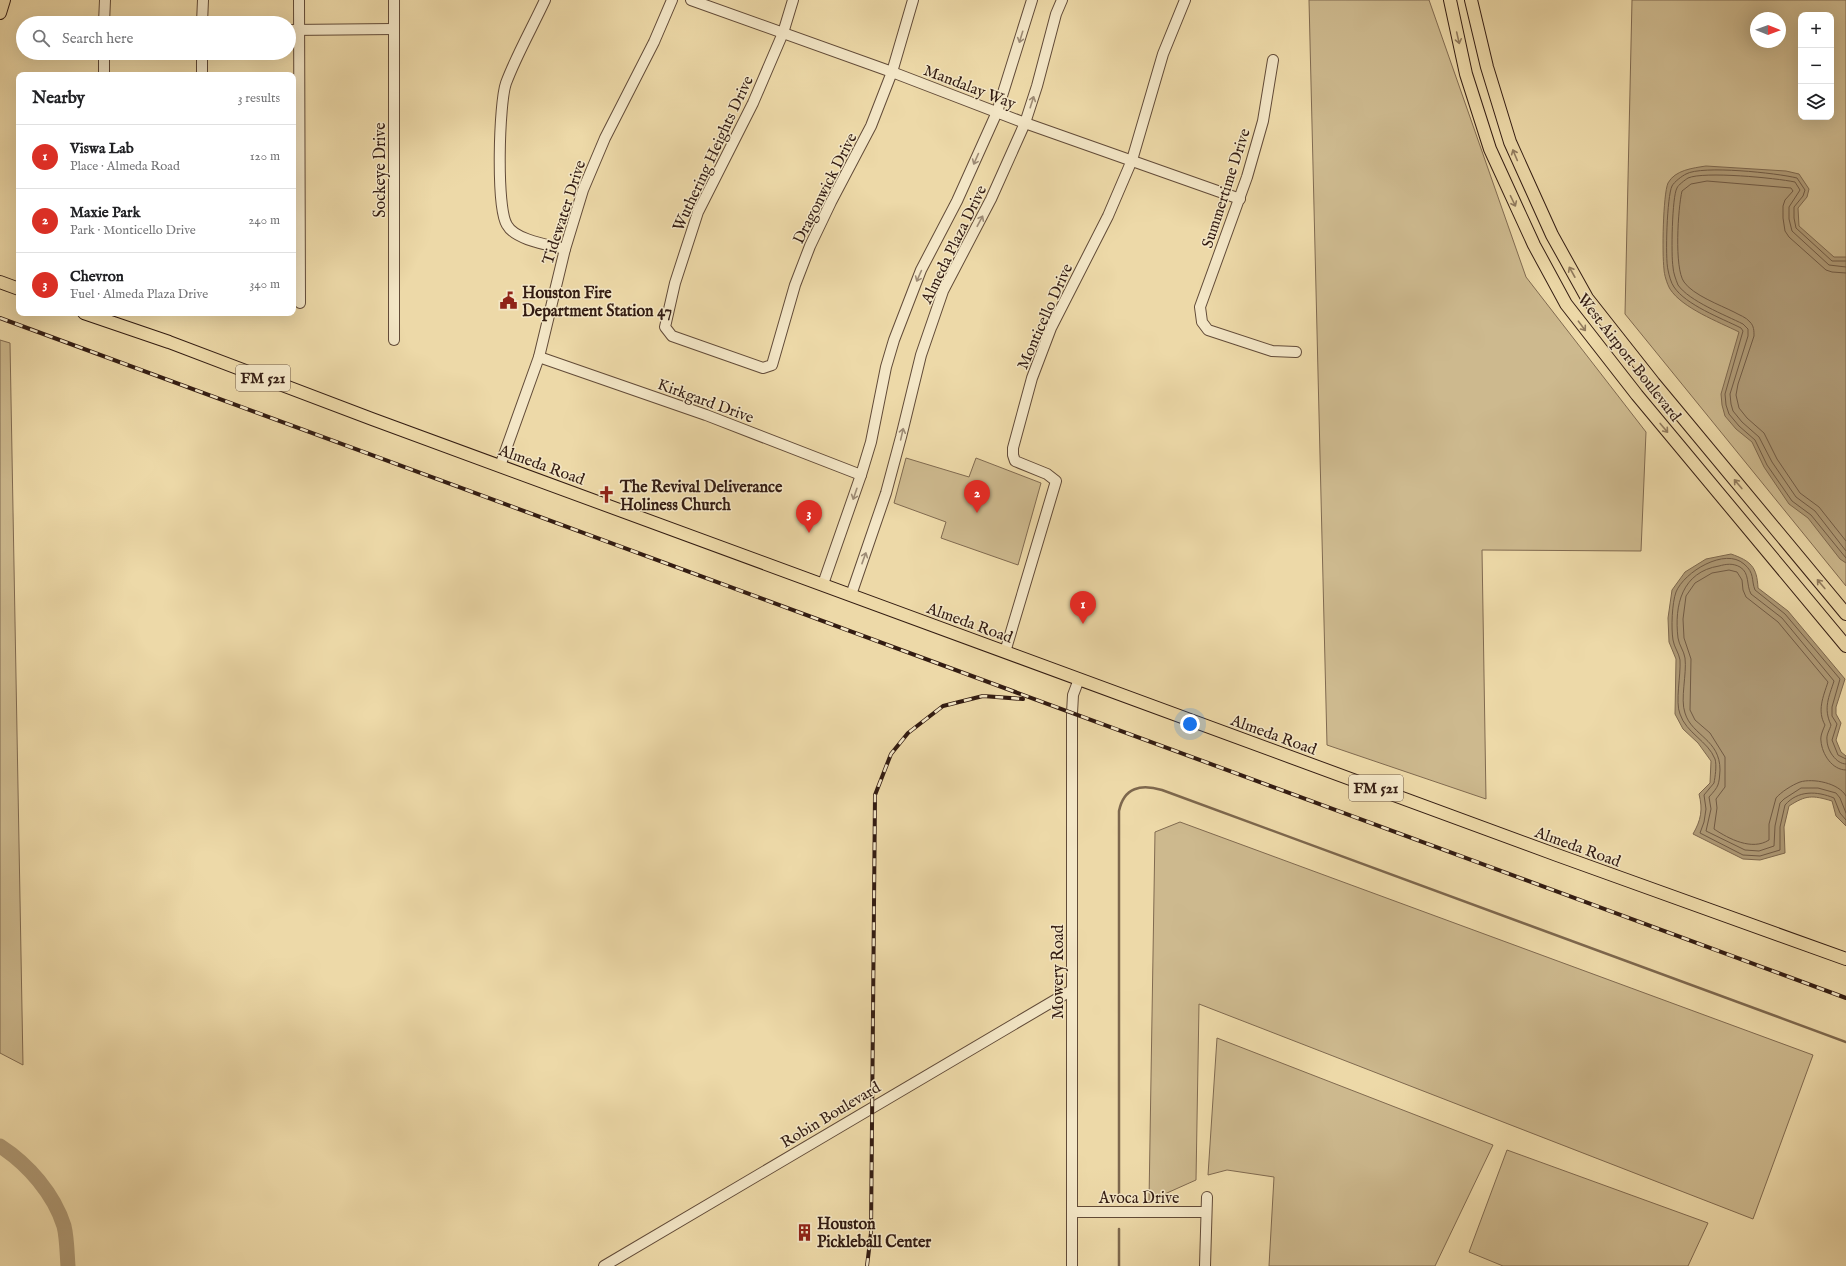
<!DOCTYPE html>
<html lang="en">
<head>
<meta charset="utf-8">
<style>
  :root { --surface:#fff; --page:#f6f6f6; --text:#202124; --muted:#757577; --line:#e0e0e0; --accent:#d93025 }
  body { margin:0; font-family:"IM FELL English",serif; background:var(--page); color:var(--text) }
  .controls { position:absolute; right:12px; top:12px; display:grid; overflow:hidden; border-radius:8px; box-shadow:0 4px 16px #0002 }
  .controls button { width:36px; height:36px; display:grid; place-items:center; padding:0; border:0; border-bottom:1px solid var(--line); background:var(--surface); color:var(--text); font:20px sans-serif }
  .compass { position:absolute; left:1750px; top:12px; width:36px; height:36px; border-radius:50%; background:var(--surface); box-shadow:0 4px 16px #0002; rotate:91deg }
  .you { position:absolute; left:1190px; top:724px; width:14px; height:14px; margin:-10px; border:3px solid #fff; border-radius:50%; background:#1a73e8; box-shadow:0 0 0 6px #1a73e833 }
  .badge { display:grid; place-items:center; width:26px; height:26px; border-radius:50%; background:var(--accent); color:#fff; font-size:13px; font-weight:700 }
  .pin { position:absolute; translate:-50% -33px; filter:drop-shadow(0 1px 2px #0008) }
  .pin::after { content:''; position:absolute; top:21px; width:14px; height:12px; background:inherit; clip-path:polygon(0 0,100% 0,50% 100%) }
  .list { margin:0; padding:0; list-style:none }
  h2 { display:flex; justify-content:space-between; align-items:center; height:52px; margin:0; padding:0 16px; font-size:17px }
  h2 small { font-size:13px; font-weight:400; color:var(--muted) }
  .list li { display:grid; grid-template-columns:26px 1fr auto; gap:12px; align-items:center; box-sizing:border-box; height:64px; padding:0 16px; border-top:1px solid var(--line) }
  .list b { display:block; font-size:15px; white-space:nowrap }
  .list p { margin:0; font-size:13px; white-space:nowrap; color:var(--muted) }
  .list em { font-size:13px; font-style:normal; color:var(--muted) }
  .icon { flex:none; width:22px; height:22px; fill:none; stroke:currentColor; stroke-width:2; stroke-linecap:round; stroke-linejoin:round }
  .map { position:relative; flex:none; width:1846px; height:1266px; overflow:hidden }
  .search { position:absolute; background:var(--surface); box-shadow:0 4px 16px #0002; left:16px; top:16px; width:280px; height:44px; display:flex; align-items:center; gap:10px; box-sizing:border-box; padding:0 14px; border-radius:22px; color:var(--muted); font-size:15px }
  .panel { position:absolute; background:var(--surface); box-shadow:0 4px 16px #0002; left:16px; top:72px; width:280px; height:244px; border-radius:8px }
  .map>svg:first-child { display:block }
</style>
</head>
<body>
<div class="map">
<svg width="1846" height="1266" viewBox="0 0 1846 1266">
  <rect width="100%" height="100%" fill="#edd9a8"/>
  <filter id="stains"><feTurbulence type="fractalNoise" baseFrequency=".005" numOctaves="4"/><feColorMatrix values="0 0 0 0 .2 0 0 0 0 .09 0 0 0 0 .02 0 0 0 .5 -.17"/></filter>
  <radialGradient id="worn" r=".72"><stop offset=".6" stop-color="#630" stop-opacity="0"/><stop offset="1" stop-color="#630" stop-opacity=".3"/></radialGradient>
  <!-- green -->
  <g fill="#cdb98e" stroke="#806a50" fill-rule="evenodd">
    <path d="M1309 0H1429L1526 277 1646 432 1641 551 1482 550 1486 799 1327 745Z"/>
    <path d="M1632 0H1846V586L1625 314ZM1801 15H1831V117H1801ZM1756 18H1780V42H1756Z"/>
    <path d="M0 340 10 343 23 1065 0 1053Z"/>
    <path d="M906 458 969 477 976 458 1041 483 1018 565 941 538 946 522 894 503Z"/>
    <path d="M1180 822 1813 1055 1753 1219 1199 1004 1196 1180 1149 1201 1155 832Z"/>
    <path d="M1217 1038 1493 1145 1435 1266H1269L1274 1177 1227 1170 1208 1175Z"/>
    <path d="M1507 1150 1708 1223 1688 1266H1503L1469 1252Z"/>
  </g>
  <!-- water -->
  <g fill="#ae9975" stroke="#7d674d">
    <path d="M1706 166 1786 171 1799 174 1809 189 1807 197 1798 208 1799 226 1834 257H1846V563L1840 559 1808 518 1789 504 1764 467 1752 442 1736 429 1725 416 1722 405 1721 394 1739 332C1719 322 1682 308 1670 289 1667 284 1664 274 1664 269 1662 254 1663 195 1668 183 1675 170 1693 168 1706 166Z"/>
    <path d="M1731 554C1751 561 1757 567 1758 588L1788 611 1845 679 1836 707V714L1841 723 1836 740 1841 752 1846 756V826L1836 816 1832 801C1812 795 1806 795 1789 806L1784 827 1785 853 1760 860 1743 859 1693 834C1701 820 1703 810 1699 794L1710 783 1711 761 1698 743 1683 729 1675 714 1676 659 1669 642 1668 618 1672 590 1685 572 1706 559Z"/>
  </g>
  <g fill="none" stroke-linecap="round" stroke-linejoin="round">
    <!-- shore -->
    <g stroke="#705a44" stroke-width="1">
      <path d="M1846 261H1832L1796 228 1794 218V207L1803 196 1805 190 1797 178C1777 173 1702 165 1686 174 1682 176 1674 182 1672 186 1667 196 1665 258 1668 270 1669 275 1671 283 1674 287 1686 305 1721 318 1741 328L1743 331 1725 394 1726 405 1729 414 1739 426 1755 440 1767 465 1792 501 1811 515 1846 558"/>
      <path d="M1846 267 1829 265 1792 231 1789 219V207L1800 190 1795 182C1776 178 1704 171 1688 178 1685 180 1678 185 1677 188 1672 196 1671 256 1673 267 1673 272 1676 280 1678 285 1689 301 1725 315 1743 324L1748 329V336L1730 394 1731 404 1733 411 1742 422 1759 437 1772 462 1796 497 1815 511 1846 551"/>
      <path d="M1846 273 1832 272 1826 270 1789 237 1785 231 1783 218V206L1785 200 1793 191 1791 188 1707 181 1691 184 1682 191C1678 208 1674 268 1684 282 1693 295 1720 305 1734 312 1739 315 1746 317 1750 322 1754 326 1754 331 1754 336L1738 384 1736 395 1739 408 1747 418 1764 433 1777 459 1800 493 1819 507 1846 541"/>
      <path d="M1846 759 1838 755 1832 740 1837 724 1832 716V707L1840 679 1785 614 1755 590C1751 580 1755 573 1744 564 1725 547 1684 572 1676 592 1672 603 1671 628 1673 640 1674 647 1679 653 1680 660 1681 675 1675 702 1680 714 1686 733 1708 741 1715 759 1717 766 1715 777 1714 783L1704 795 1706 809 1704 822 1700 833 1743 855 1760 856 1780 850V827L1785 805C1798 790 1817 791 1834 798L1840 813 1846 820"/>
      <path d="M1846 764C1836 764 1827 750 1827 740 1826 735 1830 729 1831 725 1823 708 1829 697 1834 681L1782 618 1751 594C1746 585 1750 573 1740 567 1733 563 1726 564 1719 566 1682 572 1674 605 1678 638 1679 645 1684 651 1685 658 1687 674 1680 699 1685 713 1692 736 1720 739 1720 770 1719 785 1719 786 1709 797L1711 809 1706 831 1745 850 1759 851 1774 846 1775 826 1780 803 1784 799 1801 788H1818L1836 793 1840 798 1846 813"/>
      <path d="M1846 770C1832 770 1822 754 1821 741 1820 736 1823 730 1825 725 1817 711 1823 697 1828 682L1778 622 1746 597 1743 590 1742 580 1737 572 1729 570 1712 573 1695 583 1686 596 1683 619 1684 638 1691 659 1690 710 1695 720 1710 733 1725 757V787L1716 799 1717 808 1714 829C1729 839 1752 851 1769 840V824L1776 798C1781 792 1792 785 1800 782 1813 778 1839 783 1846 796"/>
    </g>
    <!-- stream -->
    <g stroke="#7d674d" stroke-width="2.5">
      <path d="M1119 1197V811C1124 787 1141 784 1162 790L1846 1042"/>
      <path d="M1119 1266V1229"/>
    </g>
    <!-- river -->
    <path stroke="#ae9975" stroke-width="15" d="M0 1146C28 1164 54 1194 64 1226 67 1238 67 1254 68 1266"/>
    <defs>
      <g id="minor">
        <path d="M299 0 300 303"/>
        <path d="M545 0C533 26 516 56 506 83 499 103 496 208 507 225 515 240 549 245 565 249"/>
        <path d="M691 0 892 72 1025 123 1240 199"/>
        <path d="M793 0 783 33 753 103 698 212 675 283 665 327 672 336 763 368 772 365 795 285 810 246 831 202 871 126 892 72 913 0"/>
        <path d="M104 23 105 0"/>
        <path d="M202 23 203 0"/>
        <path d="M289 30 394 29"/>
        <path d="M104 53V75"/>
        <path d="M1273 60 1263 121 1247 177 1200 307 1202 322 1208 330 1272 351 1296 352"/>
        <path d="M202 75V53"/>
        <path d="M394 340V0"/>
        <path d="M539 357 706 415 861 475"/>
        <path d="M500 466 539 357 565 249 583 190 605 138 654 42 672 0"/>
        <path d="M823 584 861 475 871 442 886 367 894 340 921 270 957 201 997 112 1032 0"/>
        <path d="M851 595 886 493 901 437 921 355 943 291 991 199 1025 123 1037 86 1056 14 1062 0"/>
        <path d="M1005 652 1056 481 1047 474 1015 461 1013 455V448L1032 378 1051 328 1108 216 1132 160 1163 54 1185 0"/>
        <path d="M1072 1212H1206"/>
        <path d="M604 1266 1072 990"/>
        <path d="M1072 1266V713L1073 695 1079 679"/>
        <path d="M1205 1266 1207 1197"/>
      </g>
      <g id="major">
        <path d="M1450 0 1466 74 1490 149 1534 245 1566 304 1637 395 1846 646"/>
        <path d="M1471 0 1487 67 1510 142 1552 235 1587 298 1654 383 1846 614"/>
        <path d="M0 13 4 0"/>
        <path d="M0 282 19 289"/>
        <path d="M84 313 169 342 372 419 1557 855 1846 959"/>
      </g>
    </defs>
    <!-- minor casing -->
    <use href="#minor" stroke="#624b38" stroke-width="12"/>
    <!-- major casing -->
    <use href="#major" stroke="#331c12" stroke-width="14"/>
    <!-- minor -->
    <use href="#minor" stroke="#f3e6c6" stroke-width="10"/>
    <!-- major -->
    <use href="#major" stroke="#edd9a8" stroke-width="12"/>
    <defs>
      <g id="rail">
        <path d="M0 318 1846 998"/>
        <path d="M867 1266 871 1233 875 795 891 754 908 733 943 706 983 696 1023 699"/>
      </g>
    </defs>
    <!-- rail casing -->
    <use href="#rail" stroke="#331c12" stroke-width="4"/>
    <!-- rail -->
    <use href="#rail" stroke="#f3e6c6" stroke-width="2.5" stroke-dasharray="8" stroke-linecap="butt"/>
  </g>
  <!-- one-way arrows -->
  <defs><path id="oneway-shaft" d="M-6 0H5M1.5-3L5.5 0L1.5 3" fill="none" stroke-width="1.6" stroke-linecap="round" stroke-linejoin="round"/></defs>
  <g stroke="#9d8b75">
    <use href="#oneway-shaft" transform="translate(1021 37) rotate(107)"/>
    <use href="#oneway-shaft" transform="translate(1032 102) rotate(-72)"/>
    <use href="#oneway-shaft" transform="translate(976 159) rotate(114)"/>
    <use href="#oneway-shaft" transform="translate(980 221) rotate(-62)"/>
    <use href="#oneway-shaft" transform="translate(919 276) rotate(114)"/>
    <use href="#oneway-shaft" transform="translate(902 434) rotate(-77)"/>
    <use href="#oneway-shaft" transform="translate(855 494) rotate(109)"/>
    <use href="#oneway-shaft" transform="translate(864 558) rotate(-70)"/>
  </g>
  <g stroke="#907a5d">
    <use href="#oneway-shaft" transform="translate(1458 38) rotate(77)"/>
    <use href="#oneway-shaft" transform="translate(1515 155) rotate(-113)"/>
    <use href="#oneway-shaft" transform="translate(1513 201) rotate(64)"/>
    <use href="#oneway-shaft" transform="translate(1572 272) rotate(-119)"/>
    <use href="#oneway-shaft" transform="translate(1582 326) rotate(53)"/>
    <use href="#oneway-shaft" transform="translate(1664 428) rotate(50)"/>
    <use href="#oneway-shaft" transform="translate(1738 484) rotate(-130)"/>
    <use href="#oneway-shaft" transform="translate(1821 584) rotate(-130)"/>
  </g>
  <!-- icons -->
  <defs>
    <symbol id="civic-bare" viewBox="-9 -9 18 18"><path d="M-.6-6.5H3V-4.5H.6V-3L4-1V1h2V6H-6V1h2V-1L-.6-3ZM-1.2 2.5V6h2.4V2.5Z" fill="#8f2418" stroke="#f3e6c6" stroke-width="2.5" paint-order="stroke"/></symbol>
    <symbol id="church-bare" viewBox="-9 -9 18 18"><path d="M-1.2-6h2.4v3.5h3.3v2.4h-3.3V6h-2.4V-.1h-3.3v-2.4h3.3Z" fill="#8f2418" stroke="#f3e6c6" stroke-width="2.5" paint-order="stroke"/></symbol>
    <symbol id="building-bare" viewBox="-9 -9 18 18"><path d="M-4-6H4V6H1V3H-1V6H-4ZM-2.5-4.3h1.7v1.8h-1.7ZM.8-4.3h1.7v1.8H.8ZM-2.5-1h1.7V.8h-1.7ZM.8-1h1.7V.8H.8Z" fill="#8f2418" stroke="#f3e6c6" stroke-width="2.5" paint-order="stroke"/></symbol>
  </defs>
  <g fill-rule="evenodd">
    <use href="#civic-bare" x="496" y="288" width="25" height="25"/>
    <use href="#church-bare" x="594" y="482" width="25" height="25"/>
    <use href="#building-bare" x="792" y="1220" width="25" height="25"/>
  </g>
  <g text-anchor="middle" stroke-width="3" stroke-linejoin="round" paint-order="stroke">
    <!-- shield labels -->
    <g fill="#f3e6c6" stroke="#6d5948" stroke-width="1">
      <rect x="236" y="365" width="54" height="26" rx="3"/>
      <rect x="1349" y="775" width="54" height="26" rx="3"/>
    </g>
    <g font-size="15" font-weight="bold" fill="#331c12">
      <text x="263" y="383">FM 521</text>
      <text x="1376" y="793">FM 521</text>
    </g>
    <!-- street labels -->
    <g font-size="16" fill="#331c12" stroke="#f3e6c6">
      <text transform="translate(970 86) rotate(21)" y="6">Mandalay Way</text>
      <text transform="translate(712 153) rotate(-65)" y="6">Wuthering Heights Drive</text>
      <text transform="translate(379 170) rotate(-90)" y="6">Sockeye Drive</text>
      <text transform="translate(824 188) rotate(-63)" y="6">Dragonwick Drive</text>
      <text transform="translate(1225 188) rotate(-72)" y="6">Summertime Drive</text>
      <text transform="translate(563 212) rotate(-72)" y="6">Tidewater Drive</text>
      <text transform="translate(953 244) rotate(-64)" y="6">Almeda Plaza Drive</text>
      <text transform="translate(1044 316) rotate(-66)" y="6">Monticello Drive</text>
      <text transform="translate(1630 357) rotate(52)" y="6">West Airport Boulevard</text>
      <text transform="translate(706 400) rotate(20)" y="6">Kirkgard Drive</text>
      <text transform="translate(542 464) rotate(20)" y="6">Almeda Road</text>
      <text transform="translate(970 622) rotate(20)" y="6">Almeda Road</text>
      <text transform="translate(1274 734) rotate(20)" y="6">Almeda Road</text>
      <text transform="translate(1578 846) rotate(20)" y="6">Almeda Road</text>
      <text transform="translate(1057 972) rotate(-90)" y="6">Mowery Road</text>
      <text transform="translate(830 1114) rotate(-31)" y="6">Robin Boulevard</text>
      <text x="1139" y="1203">Avoca Drive</text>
    </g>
    <!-- poi labels -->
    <g font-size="16" font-weight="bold" fill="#331c12" stroke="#f3e6c6" text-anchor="start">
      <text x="522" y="298">Houston Fire<tspan x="522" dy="18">Department Station 47</tspan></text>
      <text x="620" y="492">The Revival Deliverance<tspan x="620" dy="18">Holiness Church</tspan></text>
      <text x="817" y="1229">Houston<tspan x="817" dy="18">Pickleball Center</tspan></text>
    </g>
  </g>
  <rect width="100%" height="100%" filter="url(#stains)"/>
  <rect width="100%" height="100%" fill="url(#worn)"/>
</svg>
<div class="controls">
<button>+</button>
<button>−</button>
<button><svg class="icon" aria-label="layers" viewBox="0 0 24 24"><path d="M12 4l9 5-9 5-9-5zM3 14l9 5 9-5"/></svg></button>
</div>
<svg class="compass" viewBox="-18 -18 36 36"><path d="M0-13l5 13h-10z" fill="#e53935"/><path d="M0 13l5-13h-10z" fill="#757577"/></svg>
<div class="you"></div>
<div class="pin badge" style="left:1083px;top:624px">1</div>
<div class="pin badge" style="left:977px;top:513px">2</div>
<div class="pin badge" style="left:809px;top:533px">3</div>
<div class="search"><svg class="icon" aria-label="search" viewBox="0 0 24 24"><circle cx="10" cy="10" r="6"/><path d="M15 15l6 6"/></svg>Search here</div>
<section class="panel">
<h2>Nearby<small>3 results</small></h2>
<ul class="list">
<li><span class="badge">1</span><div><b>Viswa Lab</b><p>Place · Almeda Road</p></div><em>120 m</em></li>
<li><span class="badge">2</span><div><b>Maxie Park</b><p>Park · Monticello Drive</p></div><em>240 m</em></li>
<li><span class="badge">3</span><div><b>Chevron</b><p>Fuel · Almeda Plaza Drive</p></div><em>340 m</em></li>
</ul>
</section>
</div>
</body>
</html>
